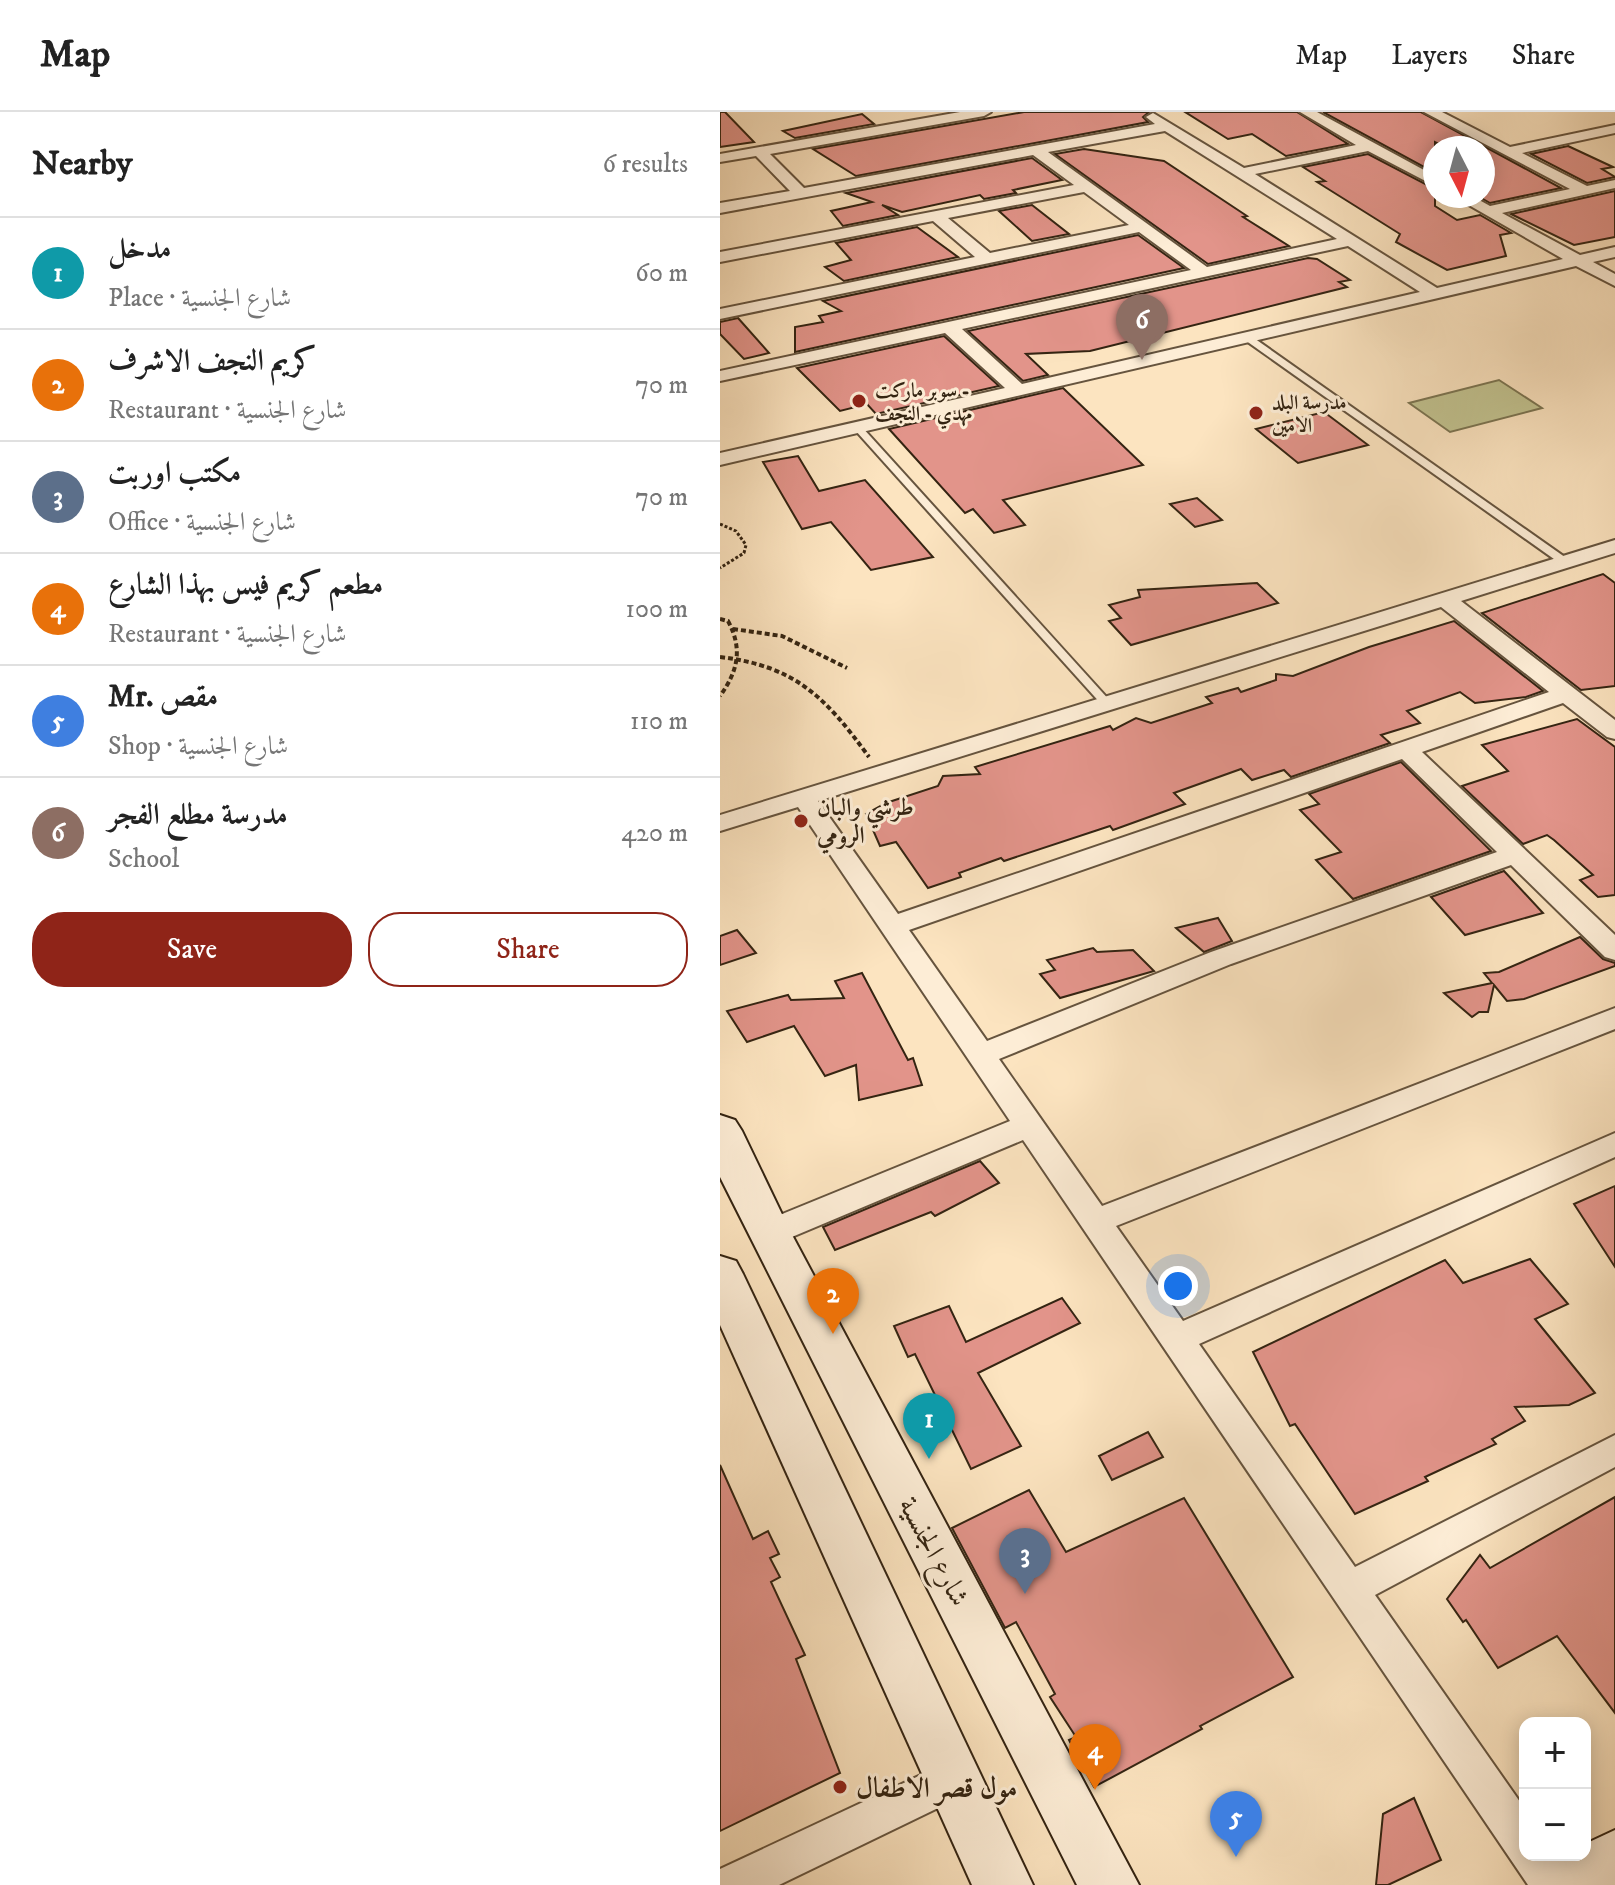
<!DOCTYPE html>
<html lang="en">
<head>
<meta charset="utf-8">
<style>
  :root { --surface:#fff; --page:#f6f6f6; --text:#222; --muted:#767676; --line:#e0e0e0; --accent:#8f2418 }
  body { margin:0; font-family:"IM FELL DW Pica",Amiri,serif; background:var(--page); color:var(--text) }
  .controls { position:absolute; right:24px; bottom:24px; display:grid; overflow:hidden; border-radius:16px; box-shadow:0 4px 20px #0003 }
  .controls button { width:72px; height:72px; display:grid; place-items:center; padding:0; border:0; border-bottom:2px solid var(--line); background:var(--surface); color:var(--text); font:40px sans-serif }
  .compass { position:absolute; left:703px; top:24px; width:72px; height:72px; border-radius:50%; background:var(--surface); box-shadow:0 4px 20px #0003; rotate:174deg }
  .you { position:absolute; left:458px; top:1174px; width:28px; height:28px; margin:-20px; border:6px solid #fff; border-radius:50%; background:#1a73e8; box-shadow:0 0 0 12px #1a73e833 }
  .badge { display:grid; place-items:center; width:52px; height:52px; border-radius:50%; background:var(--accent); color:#fff; font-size:26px; font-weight:700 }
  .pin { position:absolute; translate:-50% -66px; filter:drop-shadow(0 2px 4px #0008) }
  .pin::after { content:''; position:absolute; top:42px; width:28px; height:24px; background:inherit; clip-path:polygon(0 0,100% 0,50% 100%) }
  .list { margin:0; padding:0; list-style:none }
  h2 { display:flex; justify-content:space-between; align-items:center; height:104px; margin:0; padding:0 32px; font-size:34px }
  h2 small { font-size:26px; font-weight:400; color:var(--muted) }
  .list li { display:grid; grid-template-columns:52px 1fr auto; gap:24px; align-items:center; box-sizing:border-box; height:112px; padding:0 32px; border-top:2px solid var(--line) }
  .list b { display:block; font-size:30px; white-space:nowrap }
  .list p { margin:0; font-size:26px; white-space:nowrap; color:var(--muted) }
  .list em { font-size:26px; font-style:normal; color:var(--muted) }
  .actions { display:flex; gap:16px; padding:24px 32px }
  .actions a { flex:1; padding:18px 0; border:2px solid var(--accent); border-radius:32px; text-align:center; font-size:28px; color:var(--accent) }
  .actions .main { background:var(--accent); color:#fff }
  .map { position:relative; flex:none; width:895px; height:1773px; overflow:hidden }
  header { display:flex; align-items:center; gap:48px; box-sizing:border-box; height:112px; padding:0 40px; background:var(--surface); border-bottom:2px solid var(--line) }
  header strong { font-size:38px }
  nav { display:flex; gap:44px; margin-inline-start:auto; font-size:28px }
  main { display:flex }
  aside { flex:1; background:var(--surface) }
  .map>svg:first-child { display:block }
</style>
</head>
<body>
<header>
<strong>Map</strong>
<nav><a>Map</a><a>Layers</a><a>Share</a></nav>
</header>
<main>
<aside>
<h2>Nearby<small>6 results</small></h2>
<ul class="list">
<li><span class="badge" style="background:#0f9aa8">1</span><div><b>مدخل</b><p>Place · شارع الجنسية</p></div><em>60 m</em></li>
<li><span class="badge" style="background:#e8710a">2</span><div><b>كريم النجف الاشرف</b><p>Restaurant · شارع الجنسية</p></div><em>70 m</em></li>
<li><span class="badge" style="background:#5c6f8a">3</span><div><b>مكتب اوربت</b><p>Office · شارع الجنسية</p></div><em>70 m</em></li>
<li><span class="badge" style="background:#e8710a">4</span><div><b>مطعم كريم فيس بهذا الشارع</b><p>Restaurant · شارع الجنسية</p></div><em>100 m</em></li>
<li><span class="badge" style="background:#3f7fe0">5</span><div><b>Mr. مقص</b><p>Shop · شارع الجنسية</p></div><em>110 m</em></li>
<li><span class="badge" style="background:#8d6e63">6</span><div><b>مدرسة مطلع الفجر</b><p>School</p></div><em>420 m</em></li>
</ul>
<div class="actions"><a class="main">Save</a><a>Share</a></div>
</aside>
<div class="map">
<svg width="895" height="1773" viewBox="0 0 895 1773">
  <rect width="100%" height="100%" fill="#fce4c0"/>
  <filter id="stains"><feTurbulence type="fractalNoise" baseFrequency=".0025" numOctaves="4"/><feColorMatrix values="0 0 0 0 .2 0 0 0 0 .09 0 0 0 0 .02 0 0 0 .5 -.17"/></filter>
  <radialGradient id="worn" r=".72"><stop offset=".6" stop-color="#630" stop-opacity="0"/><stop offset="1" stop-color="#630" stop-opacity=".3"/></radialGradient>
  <!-- green -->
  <path fill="#c2c390" stroke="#7b7451" stroke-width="2" d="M779 268 822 296 730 320 689 291Z"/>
  <!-- building -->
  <g fill="#e2948a" stroke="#342412" stroke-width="2">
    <path d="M0 0H5L34 30 0 35Z"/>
    <path d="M304 0H429L423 5 428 10 136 64 93 37Z"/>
    <path d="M465 0H577L628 32 566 44 532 22 508 27Z"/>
    <path d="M603 0H701L841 76 770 91 763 87V36H727L715 30V61Z"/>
    <path d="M142 2 154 12 75 26 63 19Z"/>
    <path d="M848 34 893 55 882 57 895 65 867 71 811 42Z"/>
    <path d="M364 37 444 49 527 104 523 105 569 134 488 152 335 42Z"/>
    <path d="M648 42 715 77V94L737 108 760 103 791 121 780 123 786 144 727 158 676 130 680 122 597 70 605 69 583 55Z"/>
    <path d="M312 46 342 68 293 78 296 81 264 87 260 83 182 100 162 93 178 103 123 114 111 99 152 90 126 81Z"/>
    <path d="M895 79V125L854 133 791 102Z"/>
    <path d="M312 93 349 122 312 129 279 99Z"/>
    <path d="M197 115 238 145 124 169 105 155 131 148 116 131Z"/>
    <path d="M418 123 464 156 75 240V215L103 210 99 204 121 199 103 189Z"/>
    <path d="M588 146 597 147 630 168 619 170 627 175 370 239 306 242 328 263 303 269 248 219Z"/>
    <path d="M18 206 49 241 24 247 0 222V210Z"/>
    <path d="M224 224 279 274 156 302 147 292 120 299 77 256Z"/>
    <path d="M343 276 423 353 283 388 305 413 274 421 253 397 245 401 169 317Z"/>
    <path d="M604 300 648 333 578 351 536 317Z"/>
    <path d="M78 344 99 379 145 368 213 445 151 458 111 410 82 417 43 350Z"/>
    <path d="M477 386 502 408 475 415 450 392Z"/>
    <path d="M883 462 895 471V574L861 578 762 501Z"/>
    <path d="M537 471 558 491 411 533 389 509 401 506 389 493 420 485 418 478Z"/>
    <path d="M734 509 823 579 806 585 755 591 740 580 687 599 700 611 661 623 670 631 571 665 564 658 532 668 521 657 454 681 465 692 393 718 390 714 284 749 281 746 239 761 241 765 208 776 176 730 160 734 146 702 166 691 218 674 223 664 260 662 255 655 390 614 393 618 416 606 431 611 492 591 486 585 518 576 521 580 556 568V562L573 564 649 535Z"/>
    <path d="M857 607 895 635V783L878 785 860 768 873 763 834 728 827 723 803 732 742 674 788 659 762 633Z"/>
    <path d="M681 650 771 739 633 787 596 748 621 740 580 698 599 692 589 682Z"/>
    <path d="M784 759 823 801 745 823 711 785Z"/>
    <path d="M498 806 512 829 484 840 456 816Z"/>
    <path d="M17 818 36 841 0 853V824Z"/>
    <path d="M860 825 883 847 895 851V854L804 887 787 889 774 873 768 900H759L752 905 724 881 772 871 764 861 779 860Z"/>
    <path d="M373 836 377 840 413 838 434 859 340 886 320 862 335 858 327 848Z"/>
    <path d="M142 861 188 948 193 946 202 973 139 988 136 953 105 964 74 914 27 930 7 899 68 883 71 888 124 886 115 869Z"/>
    <path d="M260 1049 279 1071 215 1104 211 1100 115 1138 103 1115Z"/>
    <path d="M895 1074V1155L854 1092Z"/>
    <path d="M810 1147 848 1192 815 1207 875 1281 849 1293 795 1295 805 1309 772 1327 776 1332 705 1365 708 1369 635 1402 575 1312 570 1314 533 1240 725 1148 743 1171Z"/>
    <path d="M342 1186 360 1211 258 1261 301 1334 251 1357 195 1242 188 1245 174 1214 229 1194 246 1230Z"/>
    <path d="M428 1320 443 1345 392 1368 379 1344Z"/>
    <path d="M0 1353 33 1427 48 1419 59 1442 50 1446 60 1465 51 1470 85 1543 76 1547 120 1661 0 1719Z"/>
    <path d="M309 1378 346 1440 464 1386 573 1565 480 1614 482 1617 374 1675 349 1628 356 1625 330 1585 335 1582 296 1510 285 1516 232 1416Z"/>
    <path d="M895 1385V1601L837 1524 778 1556 746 1508 743 1510 727 1487 760 1443 770 1456Z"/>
    <path d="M694 1686 721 1748 668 1773H656L663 1702Z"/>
  </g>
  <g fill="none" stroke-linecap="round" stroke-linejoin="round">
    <defs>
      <g id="service">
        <path d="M525 224H531L849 448V452H841L525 228Z"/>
        <path d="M135 314H141L391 590V594H383L135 318Z"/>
      </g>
      <g id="minor">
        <path d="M240 0H271L264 4 50 42 84 76 435 12 426 5 433 1 524 56 636 33 580 0H597L715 64V74L648 39 535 62 717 176 843 147 733 84H752L770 94 850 77 704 0H722L790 35 895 13V21L802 41 867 74 895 68V76L782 101 860 143 895 135V145L873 150 895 162V174L856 154 0 353V341L285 276 225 221 0 269V259L471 158 419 120 0 207V197L255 145 213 109 0 150V140L354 73 313 43 0 101V91L70 79 36 44 0 50V42ZM445 19 617 127 487 155 328 40ZM364 80 409 113 270 141 228 106ZM628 134 700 180 302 272 242 217Z"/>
        <path d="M895 428V441L741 489 895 608V627L887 625 843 591 702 640 895 823V848L885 845 791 753 511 852 279 947 382 1094 895 896V917L396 1114 463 1209 895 1021V1045L479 1232 635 1455 895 1323V1355L655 1483 805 1697V1743H837L854 1773H808L303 1028 60 1130 49 1133 38 1130 33 1121 38 1112 290 1009 78 695 0 719V703ZM721 495 829 580 178 802 98 689ZM682 647 777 740 491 840 267 929 189 818Z"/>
        <path d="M235 1647 249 1653 255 1667 249 1681 59 1773H0V1757Z"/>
      </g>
      <g id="secondary">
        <path d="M0 1003 15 1008 22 1019 71 1121 419 1773H357L0 1065Z"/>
        <path d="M0 1144 16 1149 23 1162 313 1773H252L0 1213Z"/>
        <path d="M895 1718V1773H824C833 1751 840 1743 865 1743V1732Z"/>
      </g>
    </defs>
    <!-- service casing -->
    <use href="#service" stroke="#66543e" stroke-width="4"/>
    <!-- minor casing -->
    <use href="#minor" stroke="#66543e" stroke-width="4"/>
    <!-- secondary casing -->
    <use href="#secondary" stroke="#342412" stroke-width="4"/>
    <!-- path-far1 -->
    <path stroke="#342412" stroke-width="3" stroke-dasharray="3 2" stroke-linecap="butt" d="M0 412 16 419 26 433 24 441 0 456"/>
    <!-- path -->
    <g stroke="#342412" stroke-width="4" stroke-dasharray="5 3" stroke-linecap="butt">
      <path d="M0 507 8 509C23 537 18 559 0 584"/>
      <path d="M13 517 62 524 127 556"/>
      <path d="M0 545C76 554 106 586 149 645"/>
    </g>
    <!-- service -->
    <use href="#service" fill="#fdedd6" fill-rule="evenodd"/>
    <!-- minor -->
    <use href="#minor" fill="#fdedd6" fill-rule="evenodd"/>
    <!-- secondary -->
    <use href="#secondary" fill="#fdedd6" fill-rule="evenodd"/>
  </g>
  <!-- markers -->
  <g fill="#8f2418" stroke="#fdedd6" stroke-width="3">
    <circle cx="139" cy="289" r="8"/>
    <circle cx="536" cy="301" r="8"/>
    <circle cx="81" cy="709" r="8"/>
    <circle cx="120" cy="1675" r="8"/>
  </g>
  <g text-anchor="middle" stroke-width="6" stroke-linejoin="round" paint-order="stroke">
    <!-- far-poi labels -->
    <g font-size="20" font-weight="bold" fill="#342412" stroke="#fdedd6" text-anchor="start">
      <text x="155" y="285">سوبر ماركت -<tspan x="155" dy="23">مهدي - النجف</tspan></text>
      <text x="552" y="297">مدرسة البلد<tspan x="552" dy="23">الامين</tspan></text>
    </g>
    <!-- poi labels -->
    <g font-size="24" font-weight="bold" fill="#342412" stroke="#fdedd6" text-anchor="start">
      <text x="97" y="703">طرشي والبان<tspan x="97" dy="28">الرومي</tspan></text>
    </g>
    <!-- near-street labels -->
    <g font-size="28" fill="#342412" stroke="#fdedd6">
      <text transform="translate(215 1439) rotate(62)" y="10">شارع الجنسية</text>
    </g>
    <!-- near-poi labels -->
    <g font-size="28" font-weight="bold" fill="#342412" stroke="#fdedd6" text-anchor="start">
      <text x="136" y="1685">مول قصر الاطفال</text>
    </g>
  </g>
  <rect width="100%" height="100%" filter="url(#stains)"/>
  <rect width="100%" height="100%" fill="url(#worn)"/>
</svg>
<div class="controls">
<button>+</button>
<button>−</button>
</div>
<svg class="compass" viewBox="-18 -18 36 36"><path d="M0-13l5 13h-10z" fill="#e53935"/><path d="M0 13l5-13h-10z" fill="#767676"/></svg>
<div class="you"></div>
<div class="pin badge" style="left:209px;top:1347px;background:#0f9aa8">1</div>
<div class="pin badge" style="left:113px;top:1222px;background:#e8710a">2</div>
<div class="pin badge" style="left:305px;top:1482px;background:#5c6f8a">3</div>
<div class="pin badge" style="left:375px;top:1678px;background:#e8710a">4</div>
<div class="pin badge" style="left:516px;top:1745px;background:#3f7fe0">5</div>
<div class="pin badge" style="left:422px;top:248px;background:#8d6e63">6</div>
</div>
</main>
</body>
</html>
